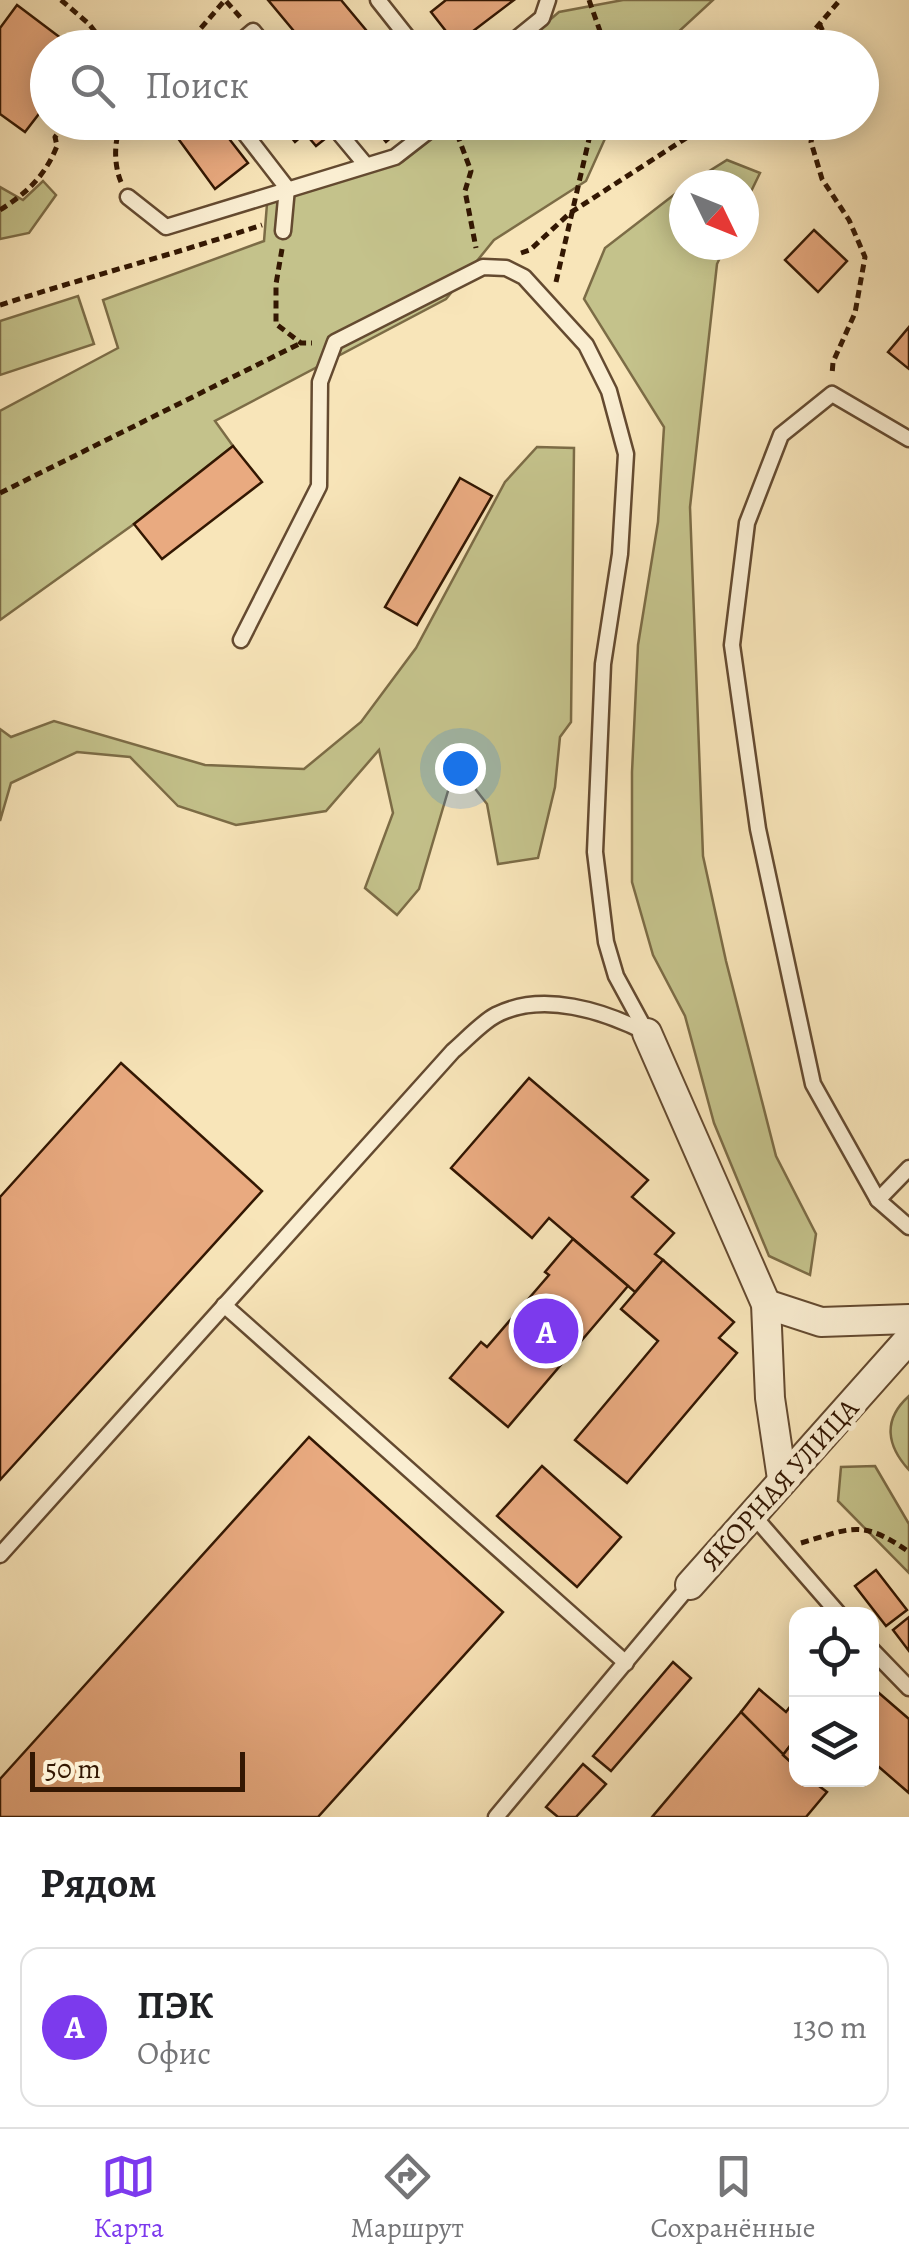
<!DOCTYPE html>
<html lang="ru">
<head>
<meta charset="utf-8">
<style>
  :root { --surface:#fff; --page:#f2f2f2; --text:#202124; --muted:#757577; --line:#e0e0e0; --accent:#7c3aed }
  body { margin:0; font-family:Alegreya,serif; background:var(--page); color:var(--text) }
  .controls { position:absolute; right:30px; bottom:30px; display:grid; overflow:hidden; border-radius:20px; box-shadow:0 5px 25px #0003 }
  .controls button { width:90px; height:90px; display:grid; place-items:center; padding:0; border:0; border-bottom:2px solid var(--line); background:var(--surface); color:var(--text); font:50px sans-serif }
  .compass { position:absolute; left:669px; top:170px; width:90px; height:90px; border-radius:50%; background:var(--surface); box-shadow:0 5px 25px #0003; rotate:133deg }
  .scale { position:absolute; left:30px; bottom:25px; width:215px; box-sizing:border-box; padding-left:10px; border:5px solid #331702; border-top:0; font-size:28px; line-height:35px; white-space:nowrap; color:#331702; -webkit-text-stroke:8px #faeed2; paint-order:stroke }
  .you { position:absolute; left:460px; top:768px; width:35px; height:35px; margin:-25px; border:8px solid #fff; border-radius:50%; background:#1a73e8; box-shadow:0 0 0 15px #1a73e833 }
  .badge { display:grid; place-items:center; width:65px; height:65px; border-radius:50%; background:var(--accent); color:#fff; font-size:32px; font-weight:700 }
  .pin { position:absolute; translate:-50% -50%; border:5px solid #fff; box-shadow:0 2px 10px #0006 }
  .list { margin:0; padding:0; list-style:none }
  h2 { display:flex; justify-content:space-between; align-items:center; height:130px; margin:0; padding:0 40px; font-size:42px }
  h2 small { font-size:32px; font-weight:400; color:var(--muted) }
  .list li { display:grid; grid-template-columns:65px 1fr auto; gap:30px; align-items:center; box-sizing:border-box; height:160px; margin:0 20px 20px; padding:0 20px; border:2px solid var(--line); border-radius:20px }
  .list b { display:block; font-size:38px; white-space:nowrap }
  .list p { margin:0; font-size:32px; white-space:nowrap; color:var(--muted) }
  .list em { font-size:32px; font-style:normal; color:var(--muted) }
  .icon { flex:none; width:55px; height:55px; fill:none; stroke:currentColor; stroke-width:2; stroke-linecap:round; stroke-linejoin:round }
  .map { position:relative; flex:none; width:909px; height:1817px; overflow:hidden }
  .search { position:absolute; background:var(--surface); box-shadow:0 5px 25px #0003; left:30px; right:30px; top:30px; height:110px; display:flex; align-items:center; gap:25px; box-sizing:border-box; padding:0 35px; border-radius:55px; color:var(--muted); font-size:38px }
  .sheet { height:310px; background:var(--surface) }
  nav { display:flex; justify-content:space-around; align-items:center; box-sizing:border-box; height:140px; border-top:2px solid var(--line); background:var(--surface); font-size:28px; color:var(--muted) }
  nav a { display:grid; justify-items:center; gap:5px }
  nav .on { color:var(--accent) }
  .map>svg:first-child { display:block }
</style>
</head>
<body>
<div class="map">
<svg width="909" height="1817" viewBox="0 0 909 1817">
  <rect width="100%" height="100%" fill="#f8e5b9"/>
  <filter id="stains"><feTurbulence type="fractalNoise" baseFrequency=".002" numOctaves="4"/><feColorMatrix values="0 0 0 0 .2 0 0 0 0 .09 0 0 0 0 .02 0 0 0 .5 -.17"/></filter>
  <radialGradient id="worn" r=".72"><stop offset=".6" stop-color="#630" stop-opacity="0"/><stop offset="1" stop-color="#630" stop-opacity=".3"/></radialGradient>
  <!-- green -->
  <g fill="#c4c28b" stroke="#7c6c46" stroke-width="2.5">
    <path d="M623 0H713L662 47H518L559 12Z"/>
    <path d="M448 123H612L586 181 494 240 446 299 215 421 233 446 134 524 0 620V411L118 348 103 300 264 241 267 204 402 162 446 128Z"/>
    <path d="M727 160 760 173 744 206V185H687Z"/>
    <path d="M43 181 56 195 29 233 0 239V187L23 200Z"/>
    <path d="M684 187V245H726L717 264 690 507 703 856 726 961 776 1156 816 1234 810 1275 769 1256 714 1123 685 1016 653 955 632 882V772L638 645 658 522 664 427 584 299 605 248Z"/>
    <path d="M78 296 94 344 0 375V321Z"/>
    <path d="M537 447 574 448 571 722 560 737 555 787 538 858 498 864 487 804 456 764 419 889 397 915 365 888 393 813 379 750 326 811 236 825 178 806 130 757 77 752 11 783 0 821V729L11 737 54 721 205 765 304 769 361 722 416 648 505 482Z"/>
    <path d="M909 1396V1470C887 1446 882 1420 909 1396Z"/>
    <path d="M875 1466 909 1524V1573L838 1501 841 1467Z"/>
  </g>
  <!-- building -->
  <g fill="#e9aa80" stroke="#331702" stroke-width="2.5">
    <path d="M268 0H341L381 48H308Z"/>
    <path d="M446 0H514L456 44 431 12Z"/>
    <path d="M17 5 74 48H48V102L25 132 0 114V28Z"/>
    <path d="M166 122H216L248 163 215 189Z"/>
    <path d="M279 122H295L304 134 295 142Z"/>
    <path d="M303 122H313L326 138 316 146 299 126Z"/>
    <path d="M370 122H409L386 142Z"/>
    <path d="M814 230 847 261 818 292 785 260Z"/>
    <path d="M909 327V369L888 352Z"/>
    <path d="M233 446 262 482 162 559 134 524Z"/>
    <path d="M460 478 492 496 417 625 385 607Z"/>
    <path d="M121 1063 262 1191 0 1480V1197Z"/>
    <path d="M529 1078 648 1180 632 1197 674 1233 655 1254 663 1260 635 1292 549 1218 532 1238 451 1168Z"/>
    <path d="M573 1239 628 1286 508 1427 450 1378 481 1342 487 1347 549 1275 545 1272Z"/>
    <path d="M663 1260 734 1322 719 1338 737 1353 627 1483 575 1440 658 1341 621 1309Z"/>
    <path d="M309 1437 503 1612 318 1817H0V1779Z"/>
    <path d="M542 1466 621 1537 577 1587 497 1516Z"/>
    <path d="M876 1570 907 1610 886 1626 855 1586Z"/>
    <path d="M909 1617V1651L893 1630Z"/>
    <path d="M673 1662 691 1678 611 1771 593 1756Z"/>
    <path d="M872 1687 909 1719V1793L872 1761Z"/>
    <path d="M759 1689 786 1712 796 1699V1738L783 1755 741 1712Z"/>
    <path d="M741 1712 796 1767V1780H811L827 1792 806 1817H652Z"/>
    <path d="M796 1738V1767L783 1755Z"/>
    <path d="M583 1764 606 1784 576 1817H558L546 1807Z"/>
  </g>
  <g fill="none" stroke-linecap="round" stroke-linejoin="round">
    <defs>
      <g id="service">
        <path d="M378 0 416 48"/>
        <path d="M233 48 253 31 267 48"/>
        <path d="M505 48 542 18 548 0"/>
        <path d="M236 122 287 188 283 231"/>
        <path d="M330 122 365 164"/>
        <path d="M128 197 166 227 395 157 440 122"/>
        <path d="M909 439 832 394 781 435 747 523 732 645 758 829 813 1084 878 1200 909 1227"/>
        <path d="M241 640 319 486 320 382 335 342 483 267 506 268 524 277 586 345 609 391 626 454 620 554 603 664 595 852 606 942 616 976 647 1033"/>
        <path d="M878 1200 909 1168"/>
        <path d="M224 1305 626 1663"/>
        <path d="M752 1514 839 1614"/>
        <path d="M0 1555 453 1051C466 1040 481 1023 496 1015 543 991 604 1011 647 1033"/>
        <path d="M872 1650 909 1688"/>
        <path d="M496 1817 690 1585"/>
      </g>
      <g id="minor">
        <path d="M647 1033 766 1304 770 1398 782 1479"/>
        <path d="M766 1304 821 1322 909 1319"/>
        <path d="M690 1585 909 1339"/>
      </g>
    </defs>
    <!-- service casing -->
    <use href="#service" stroke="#644a30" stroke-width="19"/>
    <!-- minor casing -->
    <use href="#minor" stroke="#644a30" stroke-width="32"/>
    <!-- path -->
    <g stroke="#331702" stroke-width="5" stroke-dasharray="8 5" stroke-linecap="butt">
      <path d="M61 0 89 24 108 48"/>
      <path d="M589 0 606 48"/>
      <path d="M819 23 831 48"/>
      <path d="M184 48 225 0 241 18"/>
      <path d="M799 48 840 0"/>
      <path d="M815 122 811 142 822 179 849 220 865 257 855 313 833 362 832 375"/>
      <path d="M457 134 471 171 465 191 476 248"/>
      <path d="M121 182C114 166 113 138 123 122"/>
      <path d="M0 210C27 193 45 176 57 146L55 137 67 122"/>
      <path d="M282 249 276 284V324L301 343H312"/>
      <path d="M521 253 530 250 570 213 711 122"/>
      <path d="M556 282 593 122"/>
      <path d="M0 305C87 277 175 254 262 225"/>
      <path d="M0 493 301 343"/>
      <path d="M801 1543C852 1528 862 1519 909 1552"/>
    </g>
    <!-- service -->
    <use href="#service" stroke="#faeed2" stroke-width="14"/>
    <!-- minor -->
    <use href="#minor" stroke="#faeed2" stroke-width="28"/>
  </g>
  <g text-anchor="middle" stroke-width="10" stroke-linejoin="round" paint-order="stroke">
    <!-- street labels -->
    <g font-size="28" fill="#331702" stroke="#faeed2">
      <text transform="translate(779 1484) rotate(-48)" y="10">ЯКОРНАЯ УЛИЦА</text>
    </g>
  </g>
  <rect width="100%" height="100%" filter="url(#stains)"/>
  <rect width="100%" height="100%" fill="url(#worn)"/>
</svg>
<div class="controls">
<button><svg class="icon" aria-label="locate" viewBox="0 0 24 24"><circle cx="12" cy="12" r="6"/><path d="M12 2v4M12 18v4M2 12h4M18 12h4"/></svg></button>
<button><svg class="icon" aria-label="layers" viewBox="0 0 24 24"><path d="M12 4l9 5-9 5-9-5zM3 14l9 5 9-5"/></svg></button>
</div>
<svg class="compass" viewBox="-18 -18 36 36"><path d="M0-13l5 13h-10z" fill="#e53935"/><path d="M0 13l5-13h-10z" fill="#757577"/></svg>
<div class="scale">50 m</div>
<div class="you"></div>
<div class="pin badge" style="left:546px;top:1331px">A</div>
<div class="search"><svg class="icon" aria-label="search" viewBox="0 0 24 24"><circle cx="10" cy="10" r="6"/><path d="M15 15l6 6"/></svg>Поиск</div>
</div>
<section class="sheet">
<h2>Рядом<small></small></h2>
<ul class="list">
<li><span class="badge">A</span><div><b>ПЭК</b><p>Офис</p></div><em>130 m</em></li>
</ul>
</section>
<nav>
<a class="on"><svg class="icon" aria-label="map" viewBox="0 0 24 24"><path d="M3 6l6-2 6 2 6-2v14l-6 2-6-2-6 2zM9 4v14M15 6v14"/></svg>Карта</a>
<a><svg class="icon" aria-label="directions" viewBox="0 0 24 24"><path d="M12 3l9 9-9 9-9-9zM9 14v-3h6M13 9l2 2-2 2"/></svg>Маршрут</a>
<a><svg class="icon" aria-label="saved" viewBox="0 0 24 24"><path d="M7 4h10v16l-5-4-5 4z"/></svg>Сохранённые</a>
</nav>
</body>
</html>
